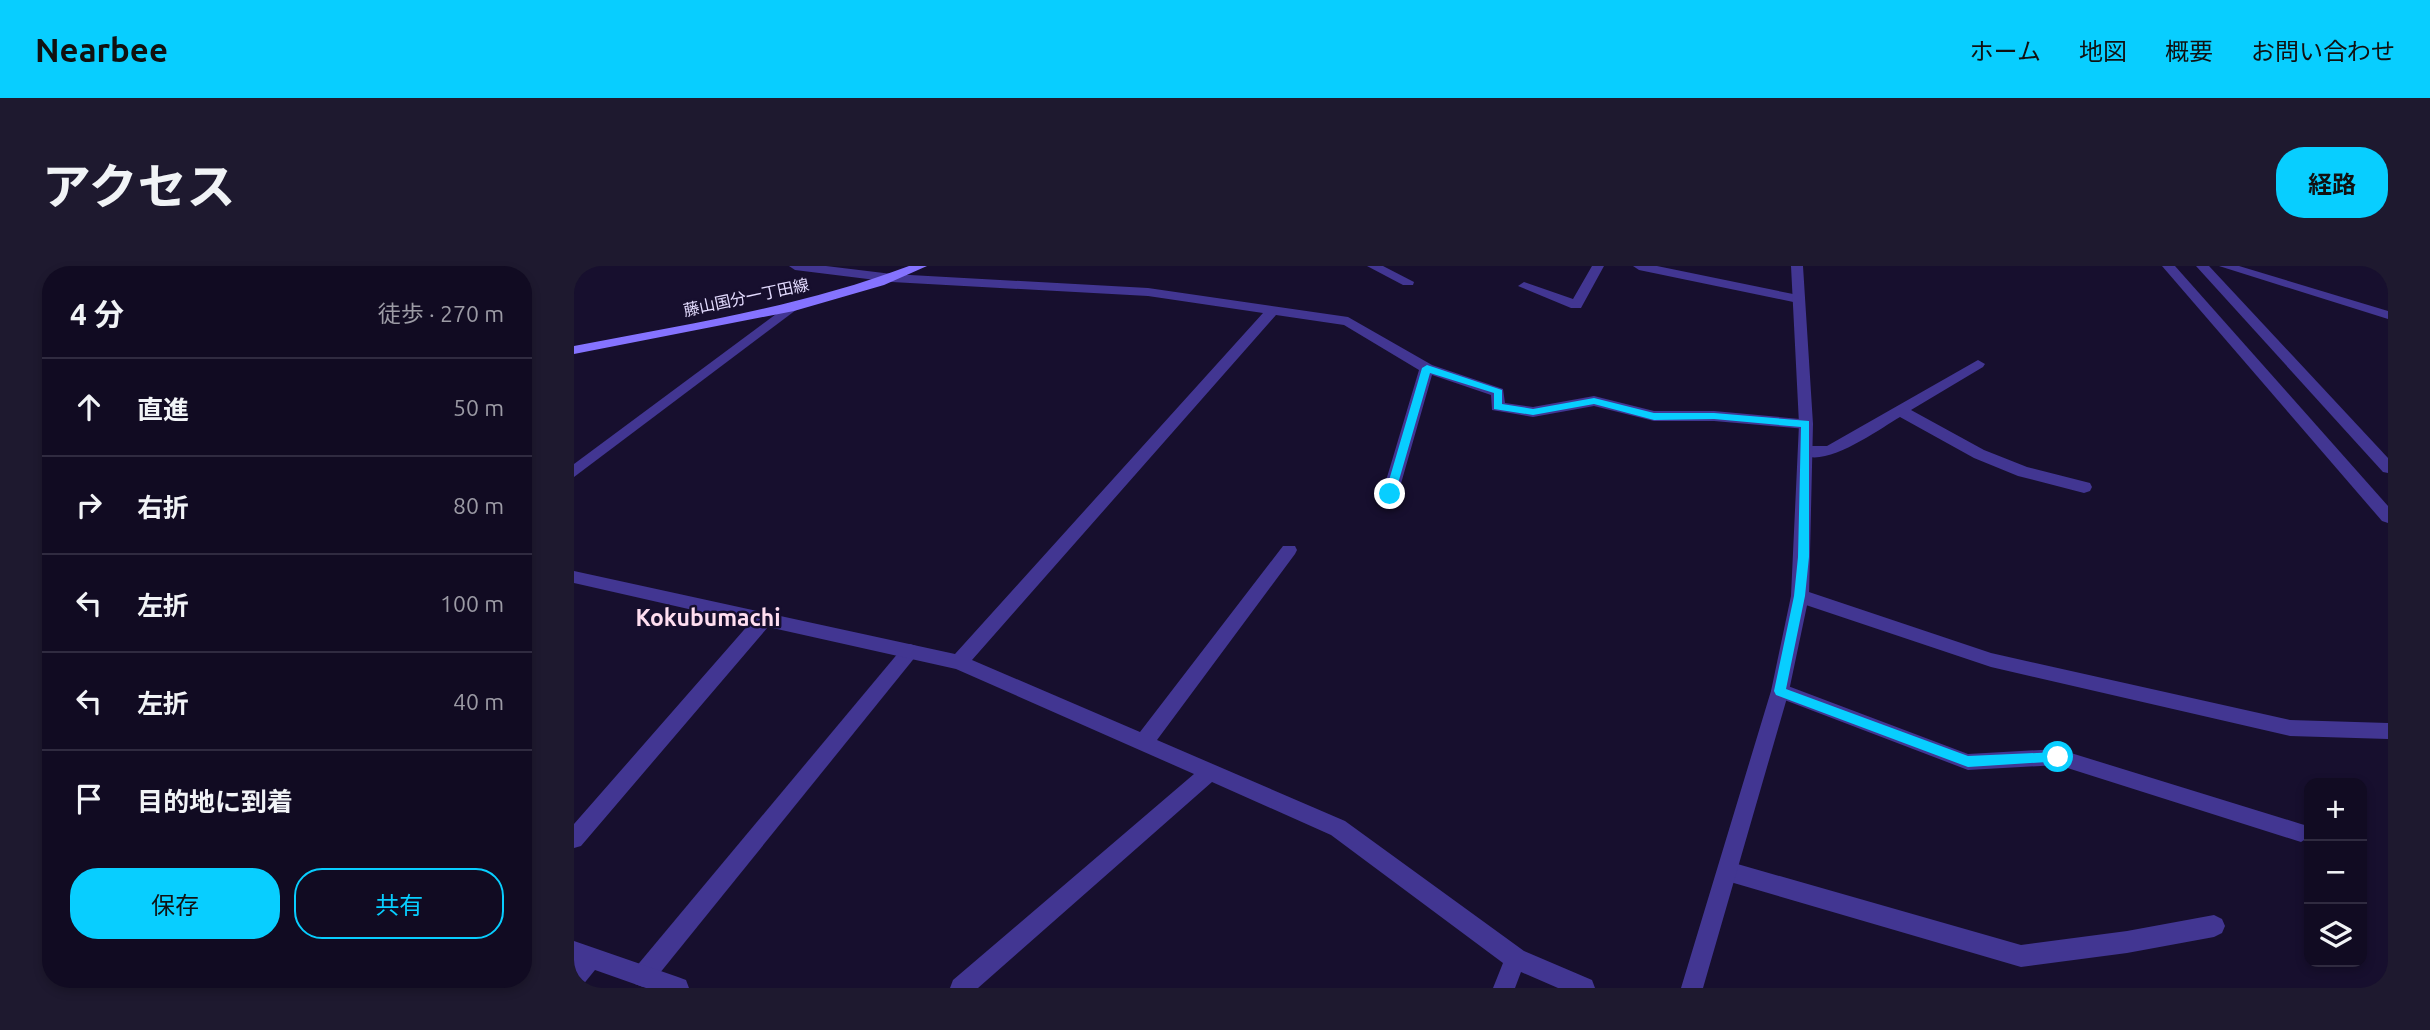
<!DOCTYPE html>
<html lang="ja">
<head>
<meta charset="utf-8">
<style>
  :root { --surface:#110b22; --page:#1e192f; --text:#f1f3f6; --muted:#9c9ba5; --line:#302b40; --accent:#08ceff }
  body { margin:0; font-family:Ubuntu,"Noto Sans JP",sans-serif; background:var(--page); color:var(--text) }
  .controls { position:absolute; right:21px; bottom:21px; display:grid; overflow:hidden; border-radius:14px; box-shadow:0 4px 10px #0003 }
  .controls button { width:63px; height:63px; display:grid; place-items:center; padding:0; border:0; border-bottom:2px solid var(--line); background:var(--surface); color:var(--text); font:35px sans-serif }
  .stop { position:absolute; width:21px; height:21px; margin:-16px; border:5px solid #08ceff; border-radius:50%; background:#fff }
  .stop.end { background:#08ceff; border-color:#fff; box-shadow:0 2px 7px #0008 }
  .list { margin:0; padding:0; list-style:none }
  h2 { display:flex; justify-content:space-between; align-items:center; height:91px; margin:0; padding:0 28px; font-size:30px }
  h2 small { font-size:23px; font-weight:400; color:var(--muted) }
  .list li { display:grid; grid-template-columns:46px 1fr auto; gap:21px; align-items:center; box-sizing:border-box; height:98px; padding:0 28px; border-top:2px solid var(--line) }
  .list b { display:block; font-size:26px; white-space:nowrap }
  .list em { font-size:23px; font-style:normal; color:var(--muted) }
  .actions { display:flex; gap:14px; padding:21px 28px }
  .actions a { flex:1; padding:16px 0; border:2px solid var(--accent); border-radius:28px; text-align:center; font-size:24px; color:var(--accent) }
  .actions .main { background:var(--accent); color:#111 }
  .icon { flex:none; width:38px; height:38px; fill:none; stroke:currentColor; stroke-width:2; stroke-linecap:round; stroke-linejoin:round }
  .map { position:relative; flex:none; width:1814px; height:722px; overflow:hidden; border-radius:28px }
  header { display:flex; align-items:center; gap:42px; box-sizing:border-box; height:98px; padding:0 35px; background:var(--accent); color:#111 }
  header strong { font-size:33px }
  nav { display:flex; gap:38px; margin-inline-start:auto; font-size:24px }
  .intro { display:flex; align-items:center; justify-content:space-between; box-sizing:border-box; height:168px; padding:0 42px }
  h1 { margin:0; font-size:49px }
  .button { padding:18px 32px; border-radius:28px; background:var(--accent); color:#111; font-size:24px; font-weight:700 }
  main { display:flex; gap:42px; padding:0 42px }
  aside { flex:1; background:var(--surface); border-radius:28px; box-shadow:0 4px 10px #0003 }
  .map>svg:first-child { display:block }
</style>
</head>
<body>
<header>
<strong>Nearbee</strong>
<nav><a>ホーム</a><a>地図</a><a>概要</a><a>お問い合わせ</a></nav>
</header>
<div class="intro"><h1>アクセス</h1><a class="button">経路</a></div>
<main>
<aside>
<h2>4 分<small>徒歩 · 270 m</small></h2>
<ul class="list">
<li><svg class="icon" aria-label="ahead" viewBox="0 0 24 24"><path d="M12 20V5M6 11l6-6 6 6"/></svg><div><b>直進</b></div><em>50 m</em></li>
<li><svg class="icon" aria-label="right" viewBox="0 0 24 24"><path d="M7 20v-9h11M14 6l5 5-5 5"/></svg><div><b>右折</b></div><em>80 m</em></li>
<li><svg class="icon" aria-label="left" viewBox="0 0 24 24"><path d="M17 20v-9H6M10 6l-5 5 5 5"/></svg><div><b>左折</b></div><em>100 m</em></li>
<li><svg class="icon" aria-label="left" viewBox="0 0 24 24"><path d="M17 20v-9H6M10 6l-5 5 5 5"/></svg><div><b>左折</b></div><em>40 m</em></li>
<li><svg class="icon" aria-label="arrive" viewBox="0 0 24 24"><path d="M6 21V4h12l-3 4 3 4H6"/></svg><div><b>目的地に到着</b></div></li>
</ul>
<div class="actions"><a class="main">保存</a><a>共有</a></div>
</aside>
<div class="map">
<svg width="1814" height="722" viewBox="0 0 1814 722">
  <rect width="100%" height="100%" fill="#170f2e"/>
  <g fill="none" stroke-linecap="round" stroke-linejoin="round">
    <!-- service -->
    <path fill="#423692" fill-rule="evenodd" d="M336 378 342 380 345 385 342 390 77 718 69 721 61 718 58 710 61 702 330 380Z"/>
    <!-- minor -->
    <g fill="#423692" fill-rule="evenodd">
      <path d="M215 0H252L318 8 574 22 774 51 858 99 929 123 931 137 959 141 1020 130 1080 145H1140L1237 154 1239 158 1237 162 1232 163 1140 155H1080L1020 140 959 151 918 144 917 129 858 109 824 228 816 234 808 228 845 104 770 59 702 49 398 394 566 466 709 280H721L723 284 721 288 583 474 771 555 950 685 1018 714 1021 722H984L947 706 941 722H919L929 697 757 569 638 516 404 722H376L379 714 620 508 382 403 194 361 7 580 0 582V558L176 357 0 317V305L381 388 689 47 574 30 318 16 221 4Z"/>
      <path d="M793 0H809L840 16 839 19H829Z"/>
      <path d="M1018 0H1030L1007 42H997L944 20 950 16 999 33Z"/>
      <path d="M1059 0H1083L1224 29 1231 33 1224 37 1065 4Z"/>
      <path d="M1645 0H1665L1814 45V53Z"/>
      <path d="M217 37 224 41 222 44 0 211V198Z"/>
      <path d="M1404 94 1411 98 1409 101 1337 144 1410 184 1453 201 1516 217 1518 221 1516 225 1510 227 1444 210 1400 192 1326 151C1305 163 1245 208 1224 185L1232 180H1253Z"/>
      <path d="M1226 323 1417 387 1716 454 1814 457V473L1716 470 1417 401 1220 335 1217 330 1220 325Z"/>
      <path d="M1206 417 1394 488 1484 483 1727 558 1734 560 1735 571 1727 576 1484 499 1394 504 1200 430 1197 425 1200 420Z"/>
      <path d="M1153 595 1447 679 1553 665 1640 649 1648 653 1651 660 1648 667 1640 671 1553 687 1447 701 1153 615 1146 612 1143 605 1146 598Z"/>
      <path d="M0 675 104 711 112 714 115 722H72L21 704 8 720 0 722Z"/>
    </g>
    <!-- tertiary -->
    <g fill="#423692" fill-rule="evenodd">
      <path d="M1217 0H1229L1239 158 1235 330 1215 425 1129 722H1107L1197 425 1217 330 1225 158Z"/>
      <path d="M1588 0H1601L1814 240V257L1808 255Z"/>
      <path d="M1622 0H1635L1814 192V207L1809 206Z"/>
    </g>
    <!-- secondary -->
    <path fill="#8573ff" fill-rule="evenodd" d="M335 0H353L310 19 220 45 0 88V80C113 58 227 41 335 0Z"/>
  </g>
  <!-- route -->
  <path fill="#08ceff" d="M853 99 928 124V138L959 143 1020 132 1080 147H1140L1235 155V291L1231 330 1212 423 1394 490 1484 486 1488 488V495L1394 501 1202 429 1200 425 1220 330 1224 291 1227 161 1140 153 1080 154 1020 138 959 149 920 143V127L856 107 821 228 816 231 811 228 848 102Z"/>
  <g text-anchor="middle" stroke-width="5" stroke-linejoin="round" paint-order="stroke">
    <!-- far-street labels -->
    <g font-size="16" fill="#e4dcff" stroke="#170f2e">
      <text transform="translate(172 31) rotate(-12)" y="6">藤山国分一丁田線</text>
    </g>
    <!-- quarter labels -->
    <g font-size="23" font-weight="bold" fill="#ffdef0" stroke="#170f2e">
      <text x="134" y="360">Kokubumachi</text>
    </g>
  </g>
</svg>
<div class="controls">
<button>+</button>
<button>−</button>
<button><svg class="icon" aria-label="layers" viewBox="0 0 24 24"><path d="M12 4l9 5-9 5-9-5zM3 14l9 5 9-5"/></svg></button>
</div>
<div class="stop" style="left:1484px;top:491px"></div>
<div class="stop end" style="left:816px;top:228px"></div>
</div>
</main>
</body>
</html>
